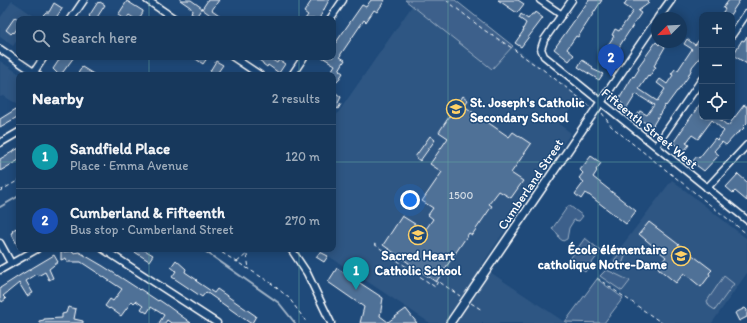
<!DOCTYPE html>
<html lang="en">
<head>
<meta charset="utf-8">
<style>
  :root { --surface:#17385c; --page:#244365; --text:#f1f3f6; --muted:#9eacbb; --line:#365272; --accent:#ffd166 }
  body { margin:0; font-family:Itim,sans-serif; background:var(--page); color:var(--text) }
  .controls { position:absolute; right:12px; top:12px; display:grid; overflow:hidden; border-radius:8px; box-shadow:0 2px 10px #0003 }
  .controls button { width:36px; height:36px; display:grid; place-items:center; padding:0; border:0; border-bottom:1px solid var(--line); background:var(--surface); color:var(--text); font:20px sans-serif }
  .compass { position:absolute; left:651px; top:12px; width:36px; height:36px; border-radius:50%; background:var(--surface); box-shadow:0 2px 10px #0003; rotate:246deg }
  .you { position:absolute; left:410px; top:200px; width:14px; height:14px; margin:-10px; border:3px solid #fff; border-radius:50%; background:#1a73e8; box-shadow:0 0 0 6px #1a73e833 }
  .badge { display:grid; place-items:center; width:26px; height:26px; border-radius:50%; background:var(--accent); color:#fff; font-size:13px; font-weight:700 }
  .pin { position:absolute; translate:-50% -33px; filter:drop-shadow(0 1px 2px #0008) }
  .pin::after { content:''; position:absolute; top:21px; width:14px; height:12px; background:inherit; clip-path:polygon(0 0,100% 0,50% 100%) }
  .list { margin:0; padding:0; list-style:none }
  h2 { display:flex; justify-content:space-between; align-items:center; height:52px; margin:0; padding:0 16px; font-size:17px }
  h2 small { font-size:13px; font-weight:400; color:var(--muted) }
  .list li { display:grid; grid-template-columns:26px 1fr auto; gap:12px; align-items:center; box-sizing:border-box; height:64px; padding:0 16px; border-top:1px solid var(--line) }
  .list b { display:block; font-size:15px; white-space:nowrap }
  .list p { margin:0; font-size:13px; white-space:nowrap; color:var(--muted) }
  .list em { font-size:13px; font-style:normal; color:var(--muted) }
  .icon { flex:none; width:22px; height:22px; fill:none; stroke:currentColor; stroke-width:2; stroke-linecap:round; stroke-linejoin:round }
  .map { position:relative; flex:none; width:747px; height:323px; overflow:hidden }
  .search { position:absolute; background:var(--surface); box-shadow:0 2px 10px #0003; left:16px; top:16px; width:320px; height:44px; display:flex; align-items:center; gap:10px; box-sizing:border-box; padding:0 14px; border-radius:8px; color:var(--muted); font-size:15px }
  .panel { position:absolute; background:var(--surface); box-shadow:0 2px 10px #0003; left:16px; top:72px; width:320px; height:180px; border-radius:8px }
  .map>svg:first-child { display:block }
</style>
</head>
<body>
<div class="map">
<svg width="747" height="323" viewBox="0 0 747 323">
  <rect width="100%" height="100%" fill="#1f4a7a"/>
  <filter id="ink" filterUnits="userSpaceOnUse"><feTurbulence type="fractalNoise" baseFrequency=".025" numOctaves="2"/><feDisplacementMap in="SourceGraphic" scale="8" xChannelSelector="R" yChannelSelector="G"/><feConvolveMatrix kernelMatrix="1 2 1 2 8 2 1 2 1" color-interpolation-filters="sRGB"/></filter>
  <g filter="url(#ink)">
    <!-- built -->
    <g fill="#2e5683">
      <path d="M12 1 34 16 32 19H19V38L13 46 0 37V18Z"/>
      <path d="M412 6 492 69 513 46 581 98 559 124 571 133 481 266 566 323H430L318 249H333V120Z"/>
      <path d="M0 61 21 75H19V106L3 96 0 97Z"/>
      <path d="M672 180 747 239V273L712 323H662L598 277Z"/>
    </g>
    <!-- green -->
    <g fill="#3c618b" stroke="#9eb0c5">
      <path d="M405 0H455L513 46 492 69Z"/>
      <path d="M568 206H570L583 216 579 221 574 220 569 228 567 239 563 241 559 238 558 234 552 229Z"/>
      <path d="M585 238 601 251 585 272 569 260Z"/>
      <path d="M622 251 626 254 622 264 617 267 614 264 615 259Z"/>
      <path d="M606 270C608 270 628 280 630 281L623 290 622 291 600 276Z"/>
      <path d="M724 276 734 284 715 310 709 306 707 301Z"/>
      <path d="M597 279 623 298 604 323 565 322Z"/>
    </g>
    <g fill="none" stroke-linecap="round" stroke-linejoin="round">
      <!-- stream -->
      <g stroke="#a3b5c8" stroke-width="2">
        <path d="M0 207 19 196"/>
        <path d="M202 249 279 303 295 323"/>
      </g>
    </g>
    <!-- building -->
    <g fill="#507197" stroke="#fff">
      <path d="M180 0H191L202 8 196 17 191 13 192 10 190 7Z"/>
      <path d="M208 0H219L212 10 225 19H211L213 17 202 9Z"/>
      <path d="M312 0H329L319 19H305L308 15 304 12Z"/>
      <path d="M371 0H385L377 12 374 10 366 22 364 20 341 54 340 57 345 60 339 70 343 73 337 82 333 80V75H329L335 65 322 57H333V47L339 38 362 5 366 7Z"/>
      <path d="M498 0H518L524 4 517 13Z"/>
      <path d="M589 0H602L578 37 576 36 567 49 574 55 569 61 554 49Z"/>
      <path d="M627 0H650L648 2 649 3 638 11 641 13 624 39 619 47 620 48 618 51 616 50 610 58 613 60 609 66 601 60 608 50 606 48 614 36 612 35 615 29 619 31 633 11 624 5Z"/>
      <path d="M729 0H740L730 15H721L725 9 723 8Z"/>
      <path d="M127 1 143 11V12L139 19H135L129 15 126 19H124L118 15Z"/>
      <path d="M98 2 99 3 100 2 105 5 96 19H89L90 17 89 16Z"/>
      <path d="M54 3 62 8V9L55 19H48L43 15 46 12H49Z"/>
      <path d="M535 12 543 18 521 47 515 43 524 30 523 29 526 23 519 18 521 14 528 19 532 14H534Z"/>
      <path d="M15 17 19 20V26L14 33 13 32 11 34 6 30Z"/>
      <path d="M747 36V64L733 55 742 40 744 41Z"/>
      <path d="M687 39 695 45 699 40 702 43V55L692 67V68L688 77 678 91H677L666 106 665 105 652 127 636 117 640 111 647 115 654 105 636 94 626 110 621 106 623 104 618 101 633 76 634 77 639 69 638 67 656 42 659 45 660 43 665 47 654 66 656 67 649 77 648 76 639 89 657 101 665 89 657 83 660 79 667 84 673 75 671 74 675 69 678 70 692 49 684 44Z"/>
      <path d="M61 57H74L63 72 59 75 53 69Z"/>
      <path d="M193 57H208L203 64Z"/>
      <path d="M255 57H268L277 63 279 60 285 64 279 73 268 65 267 67 263 64V63Z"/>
      <path d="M582 60 593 67 592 69 603 74 599 80 578 67Z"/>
      <path d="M216 61 223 65 216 75 210 71Z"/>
      <path d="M82 67 95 75H77Z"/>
      <path d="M336 93 341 97 338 103 341 104 338 109 335 107 333 110V97Z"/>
      <path d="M463 96 468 100 464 106 509 137 513 132 531 144 511 173 523 181 511 198 499 191 489 204 492 206 472 235 469 233 436 282 383 245 402 216 423 229 424 227 426 229 433 219 428 215 433 208 422 201 442 172 430 164 448 138 439 132Z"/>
      <path d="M702 101V117H717L728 126 744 105 747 107V123L743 127 744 128 741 131H740L738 133H737L726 145 722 142 714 151 719 155 704 171 692 162 697 156 699 158 715 138 717 140 724 131 712 120 698 139 692 135 686 143 689 145 684 151 673 143Z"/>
      <path d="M16 109 19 116 0 127V119Z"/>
      <path d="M430 136 435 140 420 161 415 157Z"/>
      <path d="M19 148V160L0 171V159Z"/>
      <path d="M591 156 601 163 596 170 597 171 593 177 636 211 626 224 589 195H588L585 193 581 199 575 194 584 182 579 178 583 173 580 170Z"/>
      <path d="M738 174 747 182V201L735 191 733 193 726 187Z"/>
      <path d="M649 222 712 270 709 273 710 275 701 287 684 273 676 283 659 269 658 267 666 257 639 234Z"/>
      <path d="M16 228 17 230 19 228V248L11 233 13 232 12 231Z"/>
      <path d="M130 249H143L153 255 149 261Z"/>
      <path d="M73 251V253L79 252 103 266 137 288 139 290 140 289 158 301 159 300 165 304 191 323H171L167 320 165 323H159L164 315 151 307 147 313 141 309 143 306 136 301 134 303 132 301 121 316 110 308 109 309 105 306 110 299 113 301 122 289 81 262H67L66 258 61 260V252Z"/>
      <path d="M320 252 328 256 324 262 316 257Z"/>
      <path d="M54 255 58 262 49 269 53 278 49 280 45 272 38 276 37 274 26 281 33 293 27 296 19 283 3 296 6 299 2 302 0 299V288L22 274Z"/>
      <path d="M176 260 186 269 185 272 197 280 196 281 214 293 217 289 256 316 252 323H250L206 292 202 297 172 277 176 271 171 267Z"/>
      <path d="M337 268 383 298 380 316 388 322 406 309 417 323H360L364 307 328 282Z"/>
      <path d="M68 307 76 309 74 319 83 321V323H39V321L44 320V319L62 318V314L66 313Z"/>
      <path d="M745 308 747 310V317L739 321 735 313Z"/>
    </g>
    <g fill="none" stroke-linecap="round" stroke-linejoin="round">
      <defs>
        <g id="minor">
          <path d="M147 0 175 19"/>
          <path d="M540 0 562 15"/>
          <path d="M572 0 544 40 541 49 544 56 747 220"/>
          <path d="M71 19 84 0"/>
          <path d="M330 19 343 0"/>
          <path d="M732 35 747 13"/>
          <path d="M0 49 38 75"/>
          <path d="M233 57 260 75"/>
          <path d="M34 72 44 57"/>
          <path d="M292 75 304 57"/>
          <path d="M0 143 19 132"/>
          <path d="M656 146 702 79"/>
          <path d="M707 188 747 145"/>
          <path d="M0 243 11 263"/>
          <path d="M103 249 217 323"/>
          <path d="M291 249 307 273 331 323"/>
          <path d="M0 270 37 249"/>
        </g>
        <g id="tertiary">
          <path d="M658 18 671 0"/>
          <path d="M450 323 657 20"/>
        </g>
      </defs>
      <!-- minor casing -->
      <use href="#minor" stroke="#fff" stroke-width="9"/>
      <!-- tertiary casing -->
      <use href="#tertiary" stroke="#fff" stroke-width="10"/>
      <!-- path -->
      <g stroke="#fff" stroke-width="1" stroke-dasharray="4 3" stroke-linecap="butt">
        <path d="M446 0 484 30 512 48 534 64 541 68 591 107"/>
        <path d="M602 113 611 126 628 140 747 234"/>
        <path d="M0 191 19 180"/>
        <path d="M374 244 435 287 438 281 460 296"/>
        <path d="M216 249 271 283 289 298 307 323"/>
        <path d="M247 255 249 269"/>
        <path d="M237 262 247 254 250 249"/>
        <path d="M597 278 662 323"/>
        <path d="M471 303 482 310"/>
      </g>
      <!-- minor -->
      <use href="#minor" stroke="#1f4a7a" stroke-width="6"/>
      <!-- tertiary -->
      <use href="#tertiary" stroke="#1f4a7a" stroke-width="7"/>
    </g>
  </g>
  <!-- grid -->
  <path fill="none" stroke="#63a6a1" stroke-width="1" stroke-opacity="0.55" d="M149 0V19M299 0V19M448 0V323M598 0V323M149 57V75M299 57V75M0 162H19M333 162H747M149 249V323M299 249V323"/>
  <!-- icons -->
  <defs>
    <symbol id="school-ring" viewBox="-11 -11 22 22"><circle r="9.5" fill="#1f4a7a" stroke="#ffd166" stroke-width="1.5"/><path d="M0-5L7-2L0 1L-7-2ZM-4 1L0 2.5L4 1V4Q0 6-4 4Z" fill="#ffd166"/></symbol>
  </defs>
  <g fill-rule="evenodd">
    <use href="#school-ring" x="445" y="98" width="22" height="22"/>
    <use href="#school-ring" x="407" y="224" width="22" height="22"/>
    <use href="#school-ring" x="670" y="245" width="22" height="22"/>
  </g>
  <g text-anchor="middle" stroke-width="3" stroke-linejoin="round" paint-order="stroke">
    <!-- number labels -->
    <g font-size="11" fill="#d3dce5">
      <text x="461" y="199">1500</text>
    </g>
    <!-- poi labels -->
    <g font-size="13" font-weight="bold" fill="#fff" stroke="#1f4a7a" text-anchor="start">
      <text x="470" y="107">St. Joseph's Catholic<tspan x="470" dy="15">Secondary School</tspan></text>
      <text x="667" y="254" text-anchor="end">École élémentaire<tspan x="667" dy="15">catholique Notre-Dame</tspan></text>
      <text x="418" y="260" text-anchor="middle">Sacred Heart<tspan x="418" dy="15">Catholic School</tspan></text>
    </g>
    <!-- street labels -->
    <g font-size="13" fill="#fff" stroke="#1f4a7a">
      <text transform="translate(650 128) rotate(39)" y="5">Fifteenth Street West</text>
      <text transform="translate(530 184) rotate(-56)" y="5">Cumberland Street</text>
    </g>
  </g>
</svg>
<div class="controls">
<button>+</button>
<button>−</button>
<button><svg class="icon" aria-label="locate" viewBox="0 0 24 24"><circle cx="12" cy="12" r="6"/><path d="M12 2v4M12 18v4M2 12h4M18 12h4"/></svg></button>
</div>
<svg class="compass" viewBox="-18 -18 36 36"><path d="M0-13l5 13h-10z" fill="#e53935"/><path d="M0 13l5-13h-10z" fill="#9eacbb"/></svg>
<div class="you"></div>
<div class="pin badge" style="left:356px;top:290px;background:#0f9aa8">1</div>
<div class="pin badge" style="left:611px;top:77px;background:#1a4fb4">2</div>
<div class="search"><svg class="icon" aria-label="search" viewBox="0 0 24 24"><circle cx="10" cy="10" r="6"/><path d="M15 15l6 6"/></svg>Search here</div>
<section class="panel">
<h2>Nearby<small>2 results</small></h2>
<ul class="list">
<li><span class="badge" style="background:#0f9aa8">1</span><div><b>Sandfield Place</b><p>Place · Emma Avenue</p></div><em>120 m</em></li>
<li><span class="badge" style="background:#1a4fb4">2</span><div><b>Cumberland &amp; Fifteenth</b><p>Bus stop · Cumberland Street</p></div><em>270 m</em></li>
</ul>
</section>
</div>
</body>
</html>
